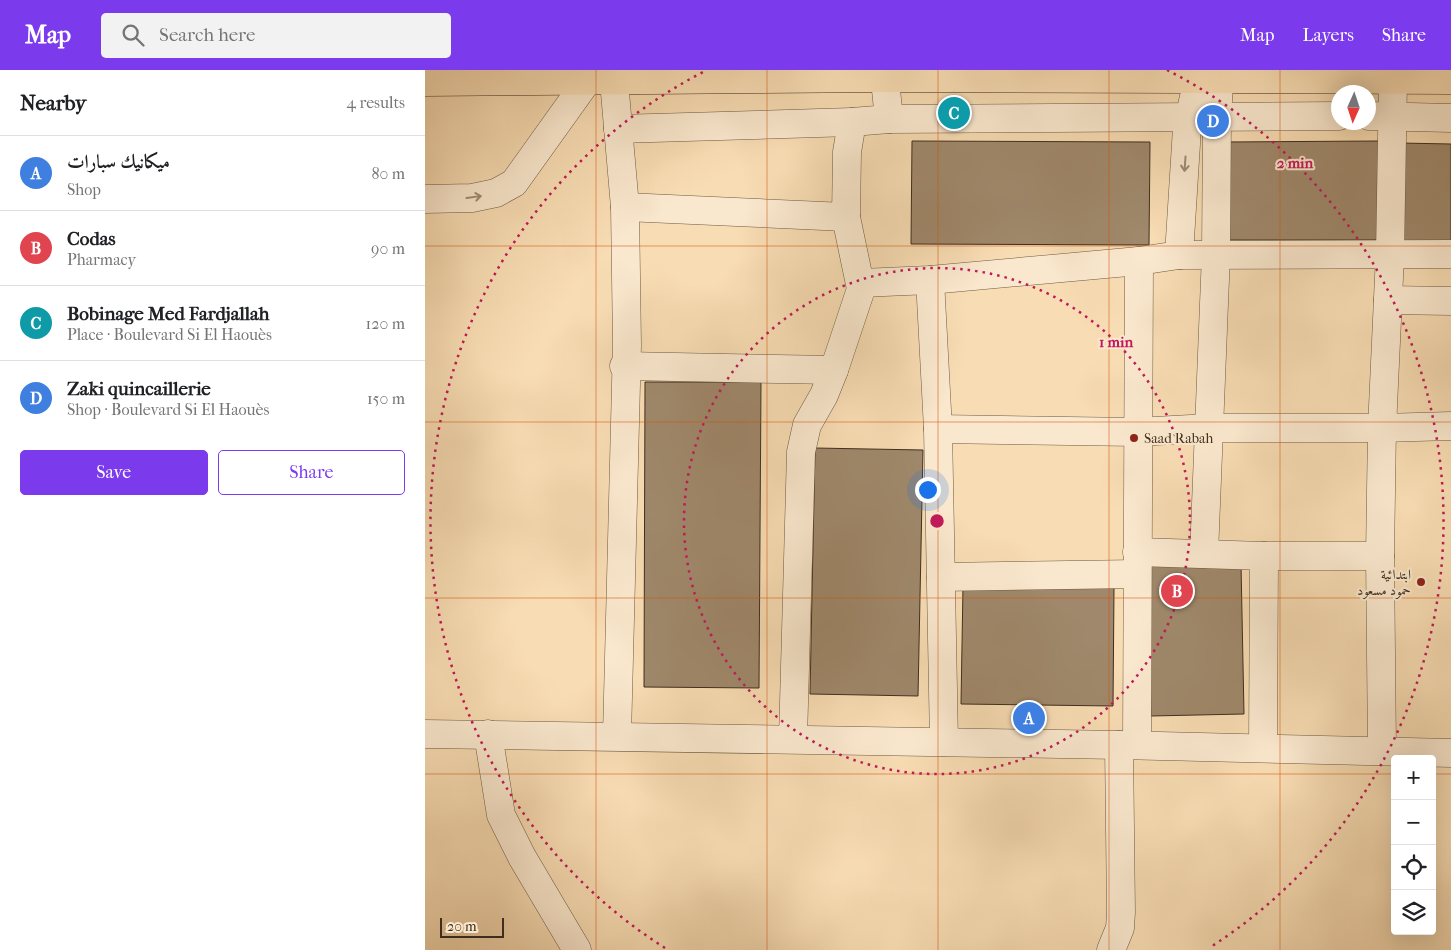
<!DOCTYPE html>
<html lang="en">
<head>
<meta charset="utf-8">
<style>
  :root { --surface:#fff; --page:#f2f2f2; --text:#202124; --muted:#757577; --line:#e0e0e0; --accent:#7c3aed }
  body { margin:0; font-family:"IM FELL French Canon",Amiri,serif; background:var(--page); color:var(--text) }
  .controls { position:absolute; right:15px; bottom:15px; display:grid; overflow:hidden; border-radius:5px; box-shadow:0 5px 20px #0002 }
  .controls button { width:45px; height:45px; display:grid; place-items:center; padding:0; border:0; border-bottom:1px solid var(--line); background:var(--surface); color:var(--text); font:25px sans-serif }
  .compass { position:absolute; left:906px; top:15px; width:45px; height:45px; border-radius:50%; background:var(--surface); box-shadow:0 5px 20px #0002; rotate:183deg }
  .scale { position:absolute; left:15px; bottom:12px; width:64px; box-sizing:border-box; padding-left:5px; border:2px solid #3f2e1e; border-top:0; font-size:14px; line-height:18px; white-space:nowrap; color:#3f2e1e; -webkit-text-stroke:4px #fae8ce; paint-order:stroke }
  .you { position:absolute; left:502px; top:419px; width:18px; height:18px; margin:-12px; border:4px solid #fff; border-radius:50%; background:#1a73e8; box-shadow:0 0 0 8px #1a73e833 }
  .badge { display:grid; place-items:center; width:32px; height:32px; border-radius:50%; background:var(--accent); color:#fff; font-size:16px; font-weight:700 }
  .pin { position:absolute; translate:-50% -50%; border:2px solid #fff; box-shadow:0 1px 5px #0006 }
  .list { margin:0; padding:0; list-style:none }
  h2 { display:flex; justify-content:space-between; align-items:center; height:65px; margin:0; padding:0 20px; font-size:21px }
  h2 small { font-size:16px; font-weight:400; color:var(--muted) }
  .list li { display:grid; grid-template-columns:32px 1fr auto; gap:15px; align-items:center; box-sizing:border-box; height:75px; padding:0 20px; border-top:1px solid var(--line) }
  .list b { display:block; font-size:19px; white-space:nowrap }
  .list p { margin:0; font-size:16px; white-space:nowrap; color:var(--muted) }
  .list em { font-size:16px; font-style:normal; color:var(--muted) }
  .actions { display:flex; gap:10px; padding:15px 20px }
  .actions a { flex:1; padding:11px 0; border:1px solid var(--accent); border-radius:5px; text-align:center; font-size:18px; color:var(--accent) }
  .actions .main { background:var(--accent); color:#fff }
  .icon { flex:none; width:28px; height:28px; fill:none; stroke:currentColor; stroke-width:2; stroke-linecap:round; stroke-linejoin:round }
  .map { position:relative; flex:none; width:1026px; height:880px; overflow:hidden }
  header { display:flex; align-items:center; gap:30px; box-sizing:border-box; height:70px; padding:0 25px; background:var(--accent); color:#fff }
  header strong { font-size:24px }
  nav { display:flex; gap:28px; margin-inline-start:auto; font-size:18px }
  .search { width:350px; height:45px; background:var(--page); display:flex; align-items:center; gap:12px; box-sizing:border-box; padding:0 18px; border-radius:5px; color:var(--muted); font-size:19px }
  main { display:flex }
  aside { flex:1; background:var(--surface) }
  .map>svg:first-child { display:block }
</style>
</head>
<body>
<header>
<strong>Map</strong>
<div class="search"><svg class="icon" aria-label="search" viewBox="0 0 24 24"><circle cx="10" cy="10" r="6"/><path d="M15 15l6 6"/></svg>Search here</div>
<nav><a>Map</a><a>Layers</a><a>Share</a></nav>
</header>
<main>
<aside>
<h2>Nearby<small>4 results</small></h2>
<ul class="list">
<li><span class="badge" style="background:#3f7fe0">A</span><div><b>ميكانيك سبارات</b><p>Shop</p></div><em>80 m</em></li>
<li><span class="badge" style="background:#e0444e">B</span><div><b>Codas</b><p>Pharmacy</p></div><em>90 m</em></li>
<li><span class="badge" style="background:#0f9aa8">C</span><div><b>Bobinage Med Fardjallah</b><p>Place · Boulevard Si El Haouès</p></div><em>120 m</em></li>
<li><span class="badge" style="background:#3f7fe0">D</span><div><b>Zaki quincaillerie</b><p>Shop · Boulevard Si El Haouès</p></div><em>150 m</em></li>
</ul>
<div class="actions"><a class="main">Save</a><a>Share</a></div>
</aside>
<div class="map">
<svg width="1026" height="880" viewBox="0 0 1026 880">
  <rect width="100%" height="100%" fill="#f8dcb3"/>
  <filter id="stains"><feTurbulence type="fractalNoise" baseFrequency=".004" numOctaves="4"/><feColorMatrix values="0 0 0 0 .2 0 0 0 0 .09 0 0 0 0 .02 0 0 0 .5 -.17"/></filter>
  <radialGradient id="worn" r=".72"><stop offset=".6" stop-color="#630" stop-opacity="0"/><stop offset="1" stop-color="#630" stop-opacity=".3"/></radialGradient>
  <!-- building -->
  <g fill="#9f886b" stroke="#3f2e1e">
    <path d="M487 71 725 72 724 175 486 174Z"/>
    <path d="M954 71V170H800V72Z"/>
    <path d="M974 73 1026 74V171H974Z"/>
    <path d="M220 312H336L334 618 219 617Z"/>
    <path d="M390 378 498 380 493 626 385 624Z"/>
    <path d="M816 494 819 644 726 646 723 495Z"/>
    <path d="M538 516 689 518 688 636 536 634Z"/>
  </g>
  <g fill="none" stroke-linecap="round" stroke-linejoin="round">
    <defs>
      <g id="minor">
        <path d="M184 0 189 11 200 137 202 275 192 666"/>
        <path d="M459 0 464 49"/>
        <path d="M968 10 965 185 957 358 1026 356"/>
        <path d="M944 46 1026 48"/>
        <path d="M193 59 427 52"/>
        <path d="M0 129 47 128 71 123 89 113 162 11"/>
        <path d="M200 137 421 147 422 82 427 52 464 49 914 46"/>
        <path d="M754 185 762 58 775 0"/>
        <path d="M505 210 513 359 519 672"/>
        <path d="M436 213 505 210 714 191 754 185 1026 184"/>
        <path d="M963 230 1026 231"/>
        <path d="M199 296 409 300"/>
        <path d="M513 359 712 362 784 358H957L955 486 957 681"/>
        <path d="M712 482 839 486H955"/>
        <path d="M779 484 791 184 792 46 795 0"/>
        <path d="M516 507 712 504"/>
        <path d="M0 664 694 675 1026 683"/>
        <path d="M63 664 76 745 97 787 152 880"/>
        <path d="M368 669 376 382 382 355 399 325 409 300 436 219 421 147"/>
        <path d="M712 675 714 191"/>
        <path d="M838 678 839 486"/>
        <path d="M686 880 695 858 696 842 694 675"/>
      </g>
      <path id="major" d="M0 12 460 8 1026 10"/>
    </defs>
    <!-- minor casing -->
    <use href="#minor" stroke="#6d5a43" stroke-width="29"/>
    <!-- major casing -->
    <use href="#major" stroke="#3f2e1e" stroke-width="29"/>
    <!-- minor -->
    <use href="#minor" stroke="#fae8ce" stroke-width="28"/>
    <!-- major -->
    <use href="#major" stroke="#f8dcb3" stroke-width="28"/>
  </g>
  <!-- one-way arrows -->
  <defs><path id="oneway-shaft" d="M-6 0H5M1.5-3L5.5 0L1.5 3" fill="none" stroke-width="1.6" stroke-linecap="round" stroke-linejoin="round" transform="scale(1.25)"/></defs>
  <g stroke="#9c8b76">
    <use href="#oneway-shaft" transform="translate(760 94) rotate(94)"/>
    <use href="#oneway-shaft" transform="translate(49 127) rotate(-8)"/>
  </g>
  <!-- grid -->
  <path fill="none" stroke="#d7550e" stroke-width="1" stroke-opacity="0.55" d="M171 0V880M342 0V880M513 0V880M684 0V880M855 0V880M0 176H1026M0 352H1026M0 528H1026M0 704H970M1007 704H1026"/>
  <!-- distance rings -->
  <g fill="none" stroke="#c2185b" stroke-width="2.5" stroke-dasharray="2.5 5">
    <circle cx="512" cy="451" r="253"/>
    <path d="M240 878A506 506 0 0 1 282 0M742 0A506 506 0 0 1 784 878"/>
  </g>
  <!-- markers -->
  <g fill="#8f2418" stroke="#fae8ce" stroke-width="2">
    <circle cx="709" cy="368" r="5"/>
    <circle cx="996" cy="512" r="5"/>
  </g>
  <g text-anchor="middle" stroke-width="4" stroke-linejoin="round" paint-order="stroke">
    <!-- poi labels -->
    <g font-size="14" fill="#3f2e1e" stroke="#fae8ce" text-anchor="start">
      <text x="719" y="373">Saad Rabah</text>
      <text x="986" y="509" text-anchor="end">ابتدائية<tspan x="986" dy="16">حمود مسعود</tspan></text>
    </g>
  </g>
  <circle cx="512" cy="451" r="8" fill="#c2185b" stroke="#fae8ce" stroke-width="2.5"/>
  <g font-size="15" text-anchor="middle" font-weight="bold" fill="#c2185b" stroke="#fae8ce" stroke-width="4" stroke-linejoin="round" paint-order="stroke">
    <text x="870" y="98">2 min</text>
    <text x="691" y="277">1 min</text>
  </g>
  <rect width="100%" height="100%" filter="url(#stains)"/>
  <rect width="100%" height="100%" fill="url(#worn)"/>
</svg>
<div class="controls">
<button>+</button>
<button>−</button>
<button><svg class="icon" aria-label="locate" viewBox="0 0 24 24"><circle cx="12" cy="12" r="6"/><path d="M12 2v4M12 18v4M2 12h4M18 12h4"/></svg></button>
<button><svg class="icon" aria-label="layers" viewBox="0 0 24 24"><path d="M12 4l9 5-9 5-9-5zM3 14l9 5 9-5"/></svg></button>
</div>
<svg class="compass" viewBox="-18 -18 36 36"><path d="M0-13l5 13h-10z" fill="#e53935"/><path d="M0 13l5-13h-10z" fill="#757577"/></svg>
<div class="scale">20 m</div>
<div class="you"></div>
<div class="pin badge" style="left:604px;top:648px;background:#3f7fe0">A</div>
<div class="pin badge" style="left:752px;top:521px;background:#e0444e">B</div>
<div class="pin badge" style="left:529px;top:43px;background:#0f9aa8">C</div>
<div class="pin badge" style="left:788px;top:51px;background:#3f7fe0">D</div>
</div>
</main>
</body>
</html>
